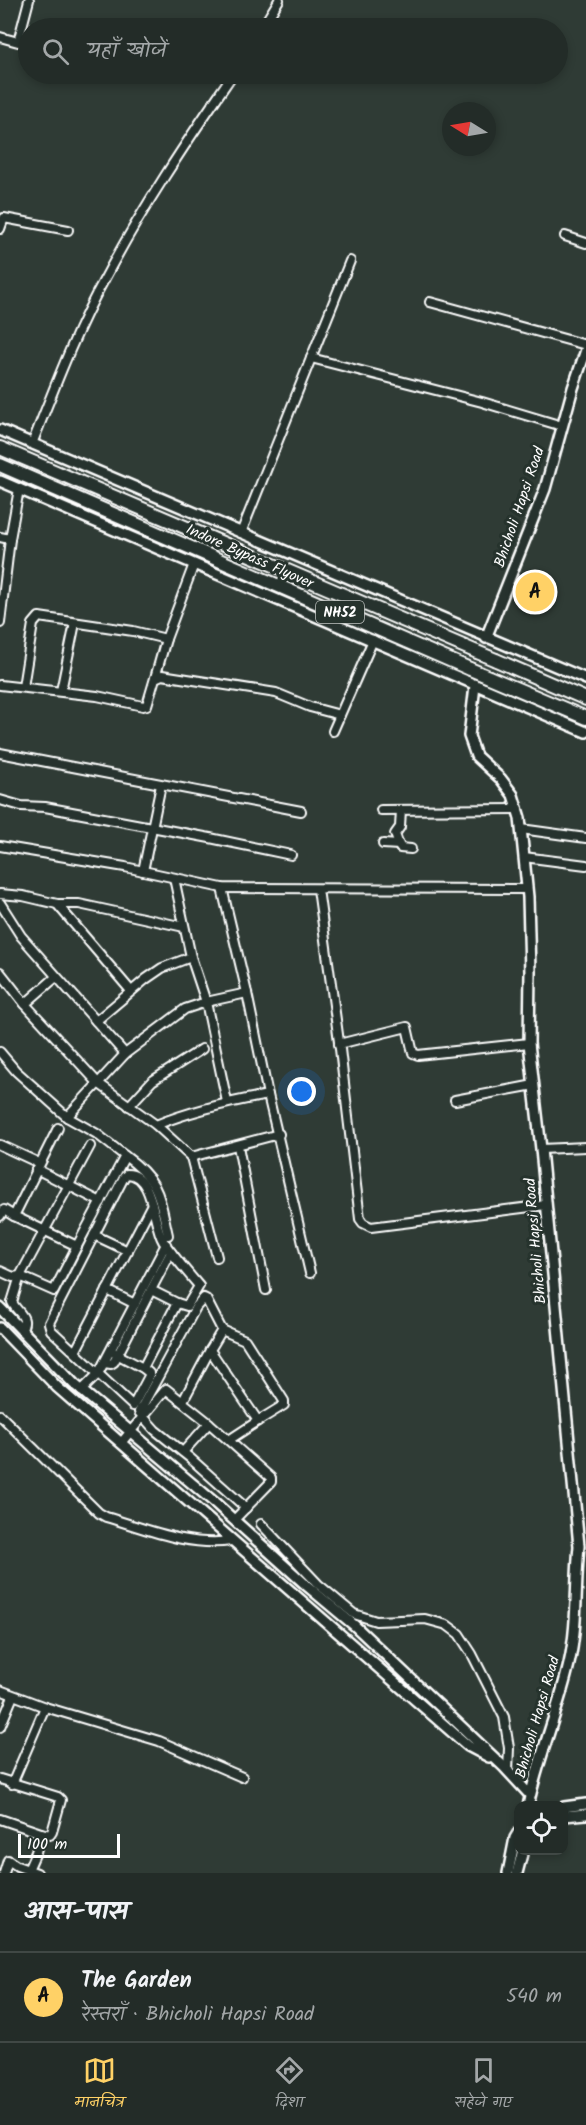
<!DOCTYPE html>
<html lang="hi">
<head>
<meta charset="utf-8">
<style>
  :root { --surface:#232c28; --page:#2b3430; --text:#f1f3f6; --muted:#a3a7a8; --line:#404845; --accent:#ffd166 }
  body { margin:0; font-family:Kalam,"Playpen Sans Deva",sans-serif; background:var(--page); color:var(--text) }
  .controls { position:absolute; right:18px; bottom:18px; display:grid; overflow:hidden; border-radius:12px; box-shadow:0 3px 9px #0003 }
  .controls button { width:54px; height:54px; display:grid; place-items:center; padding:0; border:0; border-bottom:2px solid var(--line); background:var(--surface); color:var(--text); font:30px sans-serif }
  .compass { position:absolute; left:442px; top:102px; width:54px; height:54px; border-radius:50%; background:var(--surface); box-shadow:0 3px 9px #0003; rotate:281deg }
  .scale { position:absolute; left:18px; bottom:15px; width:102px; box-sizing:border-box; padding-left:6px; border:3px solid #fff; border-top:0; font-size:16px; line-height:21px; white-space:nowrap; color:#fff; -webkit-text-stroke:4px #26332d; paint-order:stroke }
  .you { position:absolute; left:302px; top:1092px; width:21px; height:21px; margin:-15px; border:4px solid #fff; border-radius:50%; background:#1a73e8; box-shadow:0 0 0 9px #1a73e833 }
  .badge { display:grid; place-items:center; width:39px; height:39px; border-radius:50%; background:var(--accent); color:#111; font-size:20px; font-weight:700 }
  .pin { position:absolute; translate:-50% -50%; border:3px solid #fff; box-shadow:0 2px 6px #0006 }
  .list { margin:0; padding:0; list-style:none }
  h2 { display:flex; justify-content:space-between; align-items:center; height:78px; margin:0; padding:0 24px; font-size:26px }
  h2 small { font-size:20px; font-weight:400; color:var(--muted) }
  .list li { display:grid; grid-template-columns:39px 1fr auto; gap:18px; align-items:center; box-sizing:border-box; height:90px; padding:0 24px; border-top:2px solid var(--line) }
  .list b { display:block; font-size:22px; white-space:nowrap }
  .list p { margin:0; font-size:20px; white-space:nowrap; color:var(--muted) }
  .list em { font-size:20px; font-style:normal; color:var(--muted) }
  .icon { flex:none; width:33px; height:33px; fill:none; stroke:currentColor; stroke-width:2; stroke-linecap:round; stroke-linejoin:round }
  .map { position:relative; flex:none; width:586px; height:1873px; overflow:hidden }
  .search { position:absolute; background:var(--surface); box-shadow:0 3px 9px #0003; left:18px; right:18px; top:18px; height:66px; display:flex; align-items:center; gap:15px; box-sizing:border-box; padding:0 21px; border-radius:33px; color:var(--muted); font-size:22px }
  .sheet { height:168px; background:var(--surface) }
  nav { display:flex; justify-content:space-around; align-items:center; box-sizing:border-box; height:84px; border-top:2px solid var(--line); background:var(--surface); font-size:16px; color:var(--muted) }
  nav a { display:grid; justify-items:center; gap:3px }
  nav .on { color:var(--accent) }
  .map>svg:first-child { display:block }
</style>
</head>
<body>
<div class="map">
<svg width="586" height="1873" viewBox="0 0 586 1873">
  <rect width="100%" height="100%" fill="#2f3b35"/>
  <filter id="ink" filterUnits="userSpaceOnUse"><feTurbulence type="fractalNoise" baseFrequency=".0167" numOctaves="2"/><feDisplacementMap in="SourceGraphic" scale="12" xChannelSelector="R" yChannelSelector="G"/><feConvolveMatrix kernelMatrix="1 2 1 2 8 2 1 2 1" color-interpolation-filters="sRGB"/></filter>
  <g filter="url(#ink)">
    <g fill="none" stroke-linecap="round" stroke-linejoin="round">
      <!-- tertiary-tunnel -->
      <path stroke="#444f49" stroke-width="9" stroke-dasharray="9 4.5" stroke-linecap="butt" d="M475 686 486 638"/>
      <defs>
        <g id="minor">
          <path d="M262 28 279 0"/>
          <path d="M0 37 18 42 29 0"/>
          <path d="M0 229 4 218 68 230"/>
          <path d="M565 236 586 243"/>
          <path d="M430 302 586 345"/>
          <path d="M311 358 482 402 562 426"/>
          <path d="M32 444C54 389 75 332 104 280 142 208 187 141 233 74"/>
          <path d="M241 533 350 261"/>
          <path d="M0 537 10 539"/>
          <path d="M0 623 10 539 19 489"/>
          <path d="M155 678 166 639 194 564"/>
          <path d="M0 685 97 696 143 706 147 705 155 678 162 675 276 693 310 707 340 715"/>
          <path d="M23 687 33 624 39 617 133 631 166 639"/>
          <path d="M61 691 75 623"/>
          <path d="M333 731 373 640"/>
          <path d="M0 753 301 811"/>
          <path d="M0 800 21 806 45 807 210 838 291 855"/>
          <path d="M381 810 518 809"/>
          <path d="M401 810 400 827 395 834 400 848 411 849"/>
          <path d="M521 829 586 838"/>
          <path d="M383 844 399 845"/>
          <path d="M0 846 125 867 222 888 527 889"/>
          <path d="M524 857 586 865"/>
          <path d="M143 871 161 785"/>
          <path d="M222 888 247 993 206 1002 227 1102"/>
          <path d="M318 889 340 1049 360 1219 363 1223 371 1227 546 1205"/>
          <path d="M0 894 23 896 57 904H79L184 927"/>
          <path d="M0 903 21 936 96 1021"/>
          <path d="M57 904 131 991"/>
          <path d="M0 972 25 1004 56 977"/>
          <path d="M247 993 268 1095"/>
          <path d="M25 1004 98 1083 156 1125C193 1110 229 1102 268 1095L310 1273"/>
          <path d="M339 1044 407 1027 413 1053 418 1055 529 1043"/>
          <path d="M0 1052 16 1071 67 1117 125 1054 96 1021 146 979 162 968 191 957 174 878"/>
          <path d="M125 1054 185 1009 206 1002 191 957"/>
          <path d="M455 1100 534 1085"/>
          <path d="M129 1106 152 1081 202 1049"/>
          <path d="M156 1125 191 1157"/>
          <path d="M58 1128 14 1216 77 1246 125 1156 97 1134 67 1117"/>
          <path d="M0 1145 39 1163"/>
          <path d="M238 1146 266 1290"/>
          <path d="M541 1149 586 1147"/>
          <path d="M125 1156C160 1181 159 1196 168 1235"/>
          <path d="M36 1169 101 1202"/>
          <path d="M0 1216 4 1210 14 1216"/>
          <path d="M94 1235 128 1251"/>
          <path d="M217 1257 191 1157 279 1134"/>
          <path d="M0 1271 13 1277 20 1276 54 1291 77 1246"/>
          <path d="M107 1290 135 1304"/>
          <path d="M21 1330C30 1317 17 1313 12 1302L20 1276 90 1146"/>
          <path d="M222 1330 245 1340 284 1401V1405L258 1421"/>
          <path d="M111 1351 143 1368 149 1373V1376L133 1406 51 1330 49 1323 124 1177 127 1174C154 1174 153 1225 163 1241 174 1257 187 1272 199 1286L187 1306 177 1303"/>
          <path d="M75 1352 152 1204"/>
          <path d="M104 1363 111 1364 114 1362 151 1290"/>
          <path d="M143 1368 177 1303 151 1290 171 1252"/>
          <path d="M81 1391 98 1374 166 1244"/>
          <path d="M183 1401 210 1350"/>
          <path d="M0 1415 99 1513 106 1517C147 1529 188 1547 231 1541"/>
          <path d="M229 1440 258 1421 210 1350 222 1330 206 1299 204 1298 196 1307 139 1412 155 1430 190 1458 246 1508"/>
          <path d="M121 1443 166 1389 209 1423 271 1478V1482L234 1520"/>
          <path d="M183 1452 209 1423"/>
          <path d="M261 1524 318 1584 354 1614 376 1621 425 1619 447 1625 459 1634 472 1654 504 1717 509 1748 508 1771"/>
          <path d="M0 1690 45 1707 159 1741 242 1777"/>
          <path d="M0 1727 13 1696"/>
          <path d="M0 1779 58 1797 61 1800 52 1832 50 1835 41 1833 36 1852 28 1870"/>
          <path d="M12 1784 45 1707"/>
          <path d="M0 1819 41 1833"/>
          <path d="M4 1873 8 1860 17 1866 37 1873"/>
        </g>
        <g id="tertiary">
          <path d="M0 430 586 679"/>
          <path d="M0 481 586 732"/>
          <path d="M486 638 545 489 573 388 586 350"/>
          <path d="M475 686 469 736 476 756 501 779 513 795 520 818 528 897 530 972 529 1043 541 1149 579 1546C575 1585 578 1625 569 1664 558 1712 538 1758 528 1806"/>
          <path d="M0 1308 74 1384 214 1502 306 1585 355 1626 504 1767 530 1795"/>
          <path d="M0 1328 57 1387 468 1746 489 1757"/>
          <path d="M564 1807 586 1804"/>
          <path d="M564 1816 586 1814"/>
          <path d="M508 1873 515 1838 518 1833"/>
          <path d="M517 1873 523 1850"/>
        </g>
        <g id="trunk">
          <path d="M0 448 477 652"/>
          <path d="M0 465 470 669"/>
          <path d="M496 660 586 699"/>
          <path d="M489 677 586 718"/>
        </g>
      </defs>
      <!-- minor casing -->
      <use href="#minor" stroke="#fff" stroke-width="12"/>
      <!-- tertiary casing -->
      <use href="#tertiary" stroke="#fff" stroke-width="14"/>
      <!-- trunk casing -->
      <use href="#trunk" stroke="#fff" stroke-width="16"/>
      <!-- minor -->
      <use href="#minor" stroke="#26332d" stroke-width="8"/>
      <!-- tertiary -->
      <use href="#tertiary" stroke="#26332d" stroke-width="9"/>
      <!-- trunk -->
      <use href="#trunk" stroke="#26332d" stroke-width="12"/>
      <defs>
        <g id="trunk-bridge">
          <path d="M477 652 496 660"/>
          <path d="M470 669 489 677"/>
        </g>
      </defs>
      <!-- trunk-bridge casing -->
      <use href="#trunk-bridge" stroke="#fff" stroke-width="16" stroke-linecap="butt"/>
      <!-- trunk-bridge -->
      <use href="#trunk-bridge" stroke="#26332d" stroke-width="12"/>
    </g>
  </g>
  <g text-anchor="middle" stroke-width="6" stroke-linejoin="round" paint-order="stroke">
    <!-- shield labels -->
    <rect fill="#26332d" stroke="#bec2c0" stroke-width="1.5" x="316" y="601" width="48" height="22" rx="4.5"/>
    <g font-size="14" font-weight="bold" fill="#fff">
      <text x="340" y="617">NH52</text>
    </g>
    <!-- street labels -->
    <g font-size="15" fill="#fff" stroke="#26332d">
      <text transform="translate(519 507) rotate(-71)" y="5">Bhicholi Hapsi Road</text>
      <text transform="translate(250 556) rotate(24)" y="5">Indore Bypass Flyover</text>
      <text transform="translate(535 1241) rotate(-95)" y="5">Bhicholi Hapsi Road</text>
      <text transform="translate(537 1717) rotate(-74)" y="5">Bhicholi Hapsi Road</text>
    </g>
  </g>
</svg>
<div class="controls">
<button><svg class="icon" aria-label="locate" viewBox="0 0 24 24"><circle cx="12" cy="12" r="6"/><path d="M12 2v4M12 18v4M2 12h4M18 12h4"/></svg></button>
</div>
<svg class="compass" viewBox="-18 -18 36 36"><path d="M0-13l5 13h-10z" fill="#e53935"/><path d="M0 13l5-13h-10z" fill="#a3a7a8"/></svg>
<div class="scale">100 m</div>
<div class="you"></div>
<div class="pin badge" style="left:535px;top:592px">A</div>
<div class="search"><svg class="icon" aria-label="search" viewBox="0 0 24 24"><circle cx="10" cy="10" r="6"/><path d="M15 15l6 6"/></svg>यहाँ खोजें</div>
</div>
<section class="sheet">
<h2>आस-पास<small></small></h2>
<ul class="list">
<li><span class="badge">A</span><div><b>The Garden</b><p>रेस्तराँ · Bhicholi Hapsi Road</p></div><em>540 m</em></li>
</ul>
</section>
<nav>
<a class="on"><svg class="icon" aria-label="map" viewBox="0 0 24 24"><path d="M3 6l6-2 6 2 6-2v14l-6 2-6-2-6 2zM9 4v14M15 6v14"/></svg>मानचित्र</a>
<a><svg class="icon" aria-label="directions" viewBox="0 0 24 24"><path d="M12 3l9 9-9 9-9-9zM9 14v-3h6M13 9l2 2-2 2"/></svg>दिशा</a>
<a><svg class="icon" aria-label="saved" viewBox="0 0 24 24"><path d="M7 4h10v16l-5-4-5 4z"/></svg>सहेजे गए</a>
</nav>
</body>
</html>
